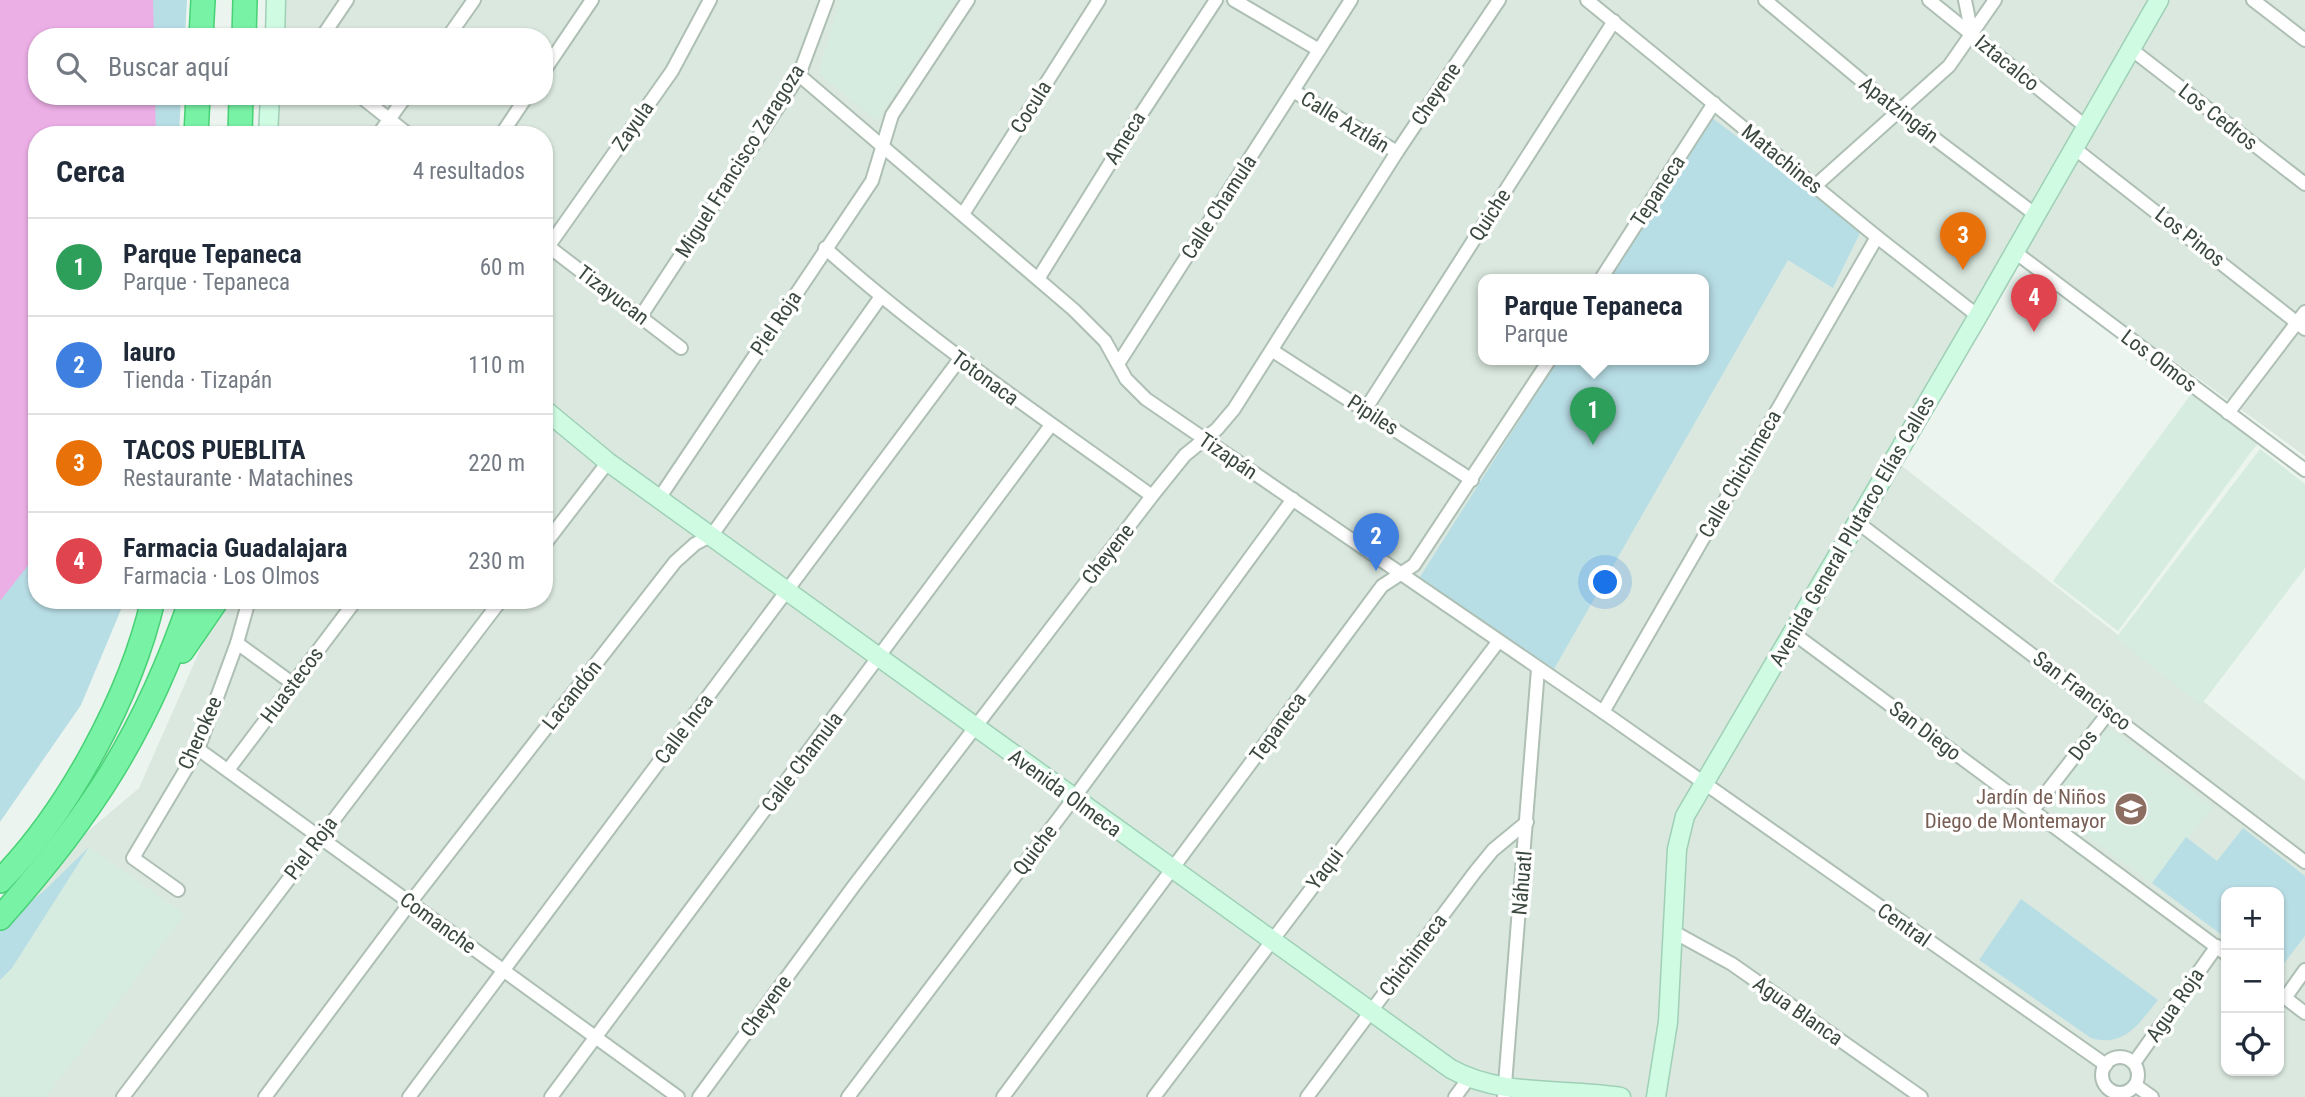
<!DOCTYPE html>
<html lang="es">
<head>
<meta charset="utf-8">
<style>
  :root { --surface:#fff; --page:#f6f6f7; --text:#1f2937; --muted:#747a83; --line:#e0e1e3; --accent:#111827 }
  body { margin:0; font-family:"Roboto Condensed",sans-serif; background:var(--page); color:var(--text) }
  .controls { position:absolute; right:21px; bottom:21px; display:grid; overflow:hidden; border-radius:14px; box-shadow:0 2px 5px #0004 }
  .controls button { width:63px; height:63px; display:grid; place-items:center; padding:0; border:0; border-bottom:2px solid var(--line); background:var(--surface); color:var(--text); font:35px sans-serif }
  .you { position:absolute; left:1606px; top:583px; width:24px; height:24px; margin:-18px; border:5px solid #fff; border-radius:50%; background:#1a73e8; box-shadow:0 0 0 10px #1a73e833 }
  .badge { display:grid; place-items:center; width:46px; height:46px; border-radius:50%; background:var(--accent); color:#fff; font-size:23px; font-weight:700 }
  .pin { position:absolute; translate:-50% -58px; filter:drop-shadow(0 2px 4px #0008) }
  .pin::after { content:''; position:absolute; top:37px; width:24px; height:21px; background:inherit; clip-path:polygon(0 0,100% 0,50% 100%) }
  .popup { position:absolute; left:1478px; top:274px; width:231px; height:91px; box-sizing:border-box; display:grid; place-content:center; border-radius:14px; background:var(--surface); filter:drop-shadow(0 2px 5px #0005); font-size:23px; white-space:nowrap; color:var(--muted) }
  .popup b { font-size:26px; color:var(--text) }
  .popup::after { content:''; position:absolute; left:50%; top:100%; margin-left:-14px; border:14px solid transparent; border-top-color:var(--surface) }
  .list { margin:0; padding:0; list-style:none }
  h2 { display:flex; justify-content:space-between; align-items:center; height:91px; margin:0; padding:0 28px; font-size:30px }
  h2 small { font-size:23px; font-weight:400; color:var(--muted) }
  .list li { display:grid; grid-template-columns:46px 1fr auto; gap:21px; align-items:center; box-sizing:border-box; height:98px; padding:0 28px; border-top:2px solid var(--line) }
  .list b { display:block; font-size:26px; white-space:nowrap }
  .list p { margin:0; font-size:23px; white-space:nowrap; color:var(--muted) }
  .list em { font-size:23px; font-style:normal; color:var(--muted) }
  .icon { flex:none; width:38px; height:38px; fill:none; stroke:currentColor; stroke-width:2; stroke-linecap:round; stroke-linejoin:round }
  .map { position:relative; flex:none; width:2305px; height:1097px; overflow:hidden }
  .search { position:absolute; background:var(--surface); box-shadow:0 2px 5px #0004; left:28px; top:28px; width:525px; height:77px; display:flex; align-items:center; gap:18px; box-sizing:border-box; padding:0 24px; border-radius:28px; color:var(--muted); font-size:26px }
  .panel { position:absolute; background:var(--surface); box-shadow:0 2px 5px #0004; left:28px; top:126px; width:525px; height:483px; border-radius:28px }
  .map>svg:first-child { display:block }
</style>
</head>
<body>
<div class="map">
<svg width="2305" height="1097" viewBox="0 0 2305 1097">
  <rect width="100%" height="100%" fill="#ebf4ef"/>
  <!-- residential -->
  <path fill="#dae8df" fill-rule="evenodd" d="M274 0H2305V456L2022 250 1898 463 2305 781V1097H0V906L139 788 222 600H544V135H270L271 96H544V37H273ZM1483 279H1703V359H1483ZM2226 892H2279V1071H2226Z"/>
  <!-- education -->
  <g fill="#d7ece0">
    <path d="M840 0H956L877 121 818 73Z"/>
    <path d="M2192 393 2260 440 2118 631 2053 581Z"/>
    <path d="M2260 449 2305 484V568L2201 705 2116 638Z"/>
    <path d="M2112 730 2213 807 2152 883 2053 811 2050 801 2104 731Z"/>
    <path d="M89 847 185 914 46 1097H0V980L12 968Z"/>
  </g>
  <!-- green -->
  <g fill="#b8dee5">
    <path d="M0 0H187L185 37H37V96H181L179 135H37V600H125L81 705 0 822Z"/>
    <path d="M1711 117 1861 231 1833 288 1788 260 1554 669 1418 580 1558 359H1703V279H1609Z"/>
    <path d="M2243 828 2305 876V936L2279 970V892H2226V938L2152 883 2186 837 2217 861Z"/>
    <path d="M89 847 12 968 0 980V926L45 890Z"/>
    <path d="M2021 899 2158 1000C2139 1023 2125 1048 2091 1038L1979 960Z"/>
  </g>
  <!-- water -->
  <path fill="#ebaee5" d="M0 0H153L154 37H37V96H155L156 135H37V554L0 601Z"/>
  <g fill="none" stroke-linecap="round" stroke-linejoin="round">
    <defs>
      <g id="street">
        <path d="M1234 0 1319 50"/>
        <path d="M1587 0 1877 237 1978 316"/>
        <path d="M1765 0 1898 111 2036 215"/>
        <path d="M1929 0 2085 126"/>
        <path d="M1965 0 1972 35"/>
        <path d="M2253 0 2305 40"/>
        <path d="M322 37 347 0"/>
        <path d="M448 37 474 0"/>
        <path d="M2131 49 2305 184"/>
        <path d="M544 71 592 0"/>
        <path d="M799 75 1074 310 1105 341 1126 379 1146 399 1603 712 2106 1065"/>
        <path d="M1293 91 1397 152"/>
        <path d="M360 96 409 135"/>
        <path d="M378 135 406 96"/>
        <path d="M501 135 527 96"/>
        <path d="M2074 148 2305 329"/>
        <path d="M1815 186 1949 66 1995 0"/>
        <path d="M963 214 1099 0"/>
        <path d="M544 243 681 348"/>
        <path d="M548 247 672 71 710 0"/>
        <path d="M825 248C928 340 1041 416 1152 496"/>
        <path d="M2015 252 2305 470"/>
        <path d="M1038 279 1132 128 1216 0"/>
        <path d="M1601 279 1714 103"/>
        <path d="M641 316 799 75 827 0"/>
        <path d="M1273 351 1472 480"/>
        <path d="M1118 364 1351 0"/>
        <path d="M1365 410 1614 21"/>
        <path d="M2228 413 2305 312"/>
        <path d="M660 497 872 181 892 115 968 0"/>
        <path d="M1857 522 2305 862"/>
        <path d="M544 545 608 462"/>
        <path d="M1793 633 2226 954"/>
        <path d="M237 643 292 683"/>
        <path d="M1603 712 1877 237"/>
        <path d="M198 749 678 1097"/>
        <path d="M228 770 356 600"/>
        <path d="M2032 811 2109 712"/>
        <path d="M178 890 133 858 198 749 237 643 249 600"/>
        <path d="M1672 931 1732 964 1921 1097"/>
        <path d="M2279 993 2305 1013"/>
        <path d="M2285 998 2305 970"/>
        <circle cx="2120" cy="1075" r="18"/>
        <path d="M2134 1063 2217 946"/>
        <path d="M2135 1085 2152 1097"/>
        <path d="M123 1097 501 600"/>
        <path d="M265 1097 410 903 675 562 695 544 712 535 880 298"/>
        <path d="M409 1097 959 360"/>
        <path d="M551 1097 1051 425"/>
        <path d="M699 1097 853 887 1152 496 1185 455 1217 429 1234 409 1397 152 1499 0"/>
        <path d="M848 1097 1074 798 1293 499"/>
        <path d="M1003 1097 1382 586 1414 565 1550 359"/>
        <path d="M1154 1097 1498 642"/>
        <path d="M1307 1097 1475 872 1493 850 1527 822"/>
        <path d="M1455 1097 1469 1078"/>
        <path d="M1504 1097 1538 669"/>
      </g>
      <g id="secondary">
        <path d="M275 37 276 0"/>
        <path d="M268 135 270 96"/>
        <path d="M544 409 608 462 1451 1069C1502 1097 1564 1088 1621 1097"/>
        <path d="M1656 1097 1668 1022 1677 849 1685 816 1978 316 2159 0"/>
      </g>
      <g id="highway">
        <path d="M201 37 203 0"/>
        <path d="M244 37 245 0"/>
        <path d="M196 135 198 96"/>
        <path d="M240 135 241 96"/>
        <path d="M182 651 217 600"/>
        <path d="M0 881C69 811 131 695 153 600"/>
        <path d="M0 918C92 815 146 731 191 600"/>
      </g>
    </defs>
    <!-- street casing -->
    <use href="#street" stroke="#aebfb4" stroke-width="16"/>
    <!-- secondary casing -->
    <use href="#secondary" stroke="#9fd0b5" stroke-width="21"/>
    <!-- highway casing -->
    <use href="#highway" stroke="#48d175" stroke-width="26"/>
    <!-- street -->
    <use href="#street" stroke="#fff" stroke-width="12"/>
    <!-- secondary -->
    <use href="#secondary" stroke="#cffbe3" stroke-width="18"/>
    <!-- highway -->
    <use href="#highway" stroke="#78f2a5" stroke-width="23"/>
  </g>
  <!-- icons -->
  <defs>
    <symbol id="school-disc" viewBox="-11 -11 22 22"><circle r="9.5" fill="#8d6e63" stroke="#fff"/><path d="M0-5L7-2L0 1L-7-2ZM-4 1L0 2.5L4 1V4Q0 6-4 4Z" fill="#fff"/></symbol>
  </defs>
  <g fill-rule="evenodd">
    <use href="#school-disc" x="2112" y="790" width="38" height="38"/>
  </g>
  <g text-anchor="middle" stroke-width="7" stroke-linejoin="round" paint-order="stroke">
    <!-- street labels -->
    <g font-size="21" fill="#3a483e" stroke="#fff">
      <text transform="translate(2007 63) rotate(39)" y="7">Iztacalco</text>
      <text transform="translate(1436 94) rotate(-56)" y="7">Cheyene</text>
      <text transform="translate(1031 107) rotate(-58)" y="7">Cocula</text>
      <text transform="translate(1899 110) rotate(38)" y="7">Apatzingán</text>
      <text transform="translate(2218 117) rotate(38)" y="7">Los Cedros</text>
      <text transform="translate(1345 122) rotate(31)" y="7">Calle Aztlán</text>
      <text transform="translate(633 126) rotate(-55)" y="7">Zayula</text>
      <text transform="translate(1125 138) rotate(-58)" y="7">Ameca</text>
      <text transform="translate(1782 159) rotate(39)" y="7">Matachines</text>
      <text transform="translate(740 161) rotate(-58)" y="7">Miguel Francisco Zaragoza</text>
      <text transform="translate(1658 191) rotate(-57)" y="7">Tepaneca</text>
      <text transform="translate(1219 207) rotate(-57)" y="7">Calle Chamula</text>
      <text transform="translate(1490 215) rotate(-57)" y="7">Quiche</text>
      <text transform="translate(2190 237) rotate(38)" y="7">Los Pinos</text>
      <text transform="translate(613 295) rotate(37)" y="7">Tizayucan</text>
      <text transform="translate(776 323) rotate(-56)" y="7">Piel Roja</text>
      <text transform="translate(2159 361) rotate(37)" y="7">Los Olmos</text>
      <text transform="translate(985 378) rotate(36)" y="7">Totonaca</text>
      <text transform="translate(1373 415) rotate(33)" y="7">Pipiles</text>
      <text transform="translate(1228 456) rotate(34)" y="7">Tizapán</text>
      <text transform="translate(1740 474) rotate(-60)" y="7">Calle Chichimeca</text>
      <text transform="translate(1852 531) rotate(-60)" y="7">Avenida General Plutarco Elías Calles</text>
      <text transform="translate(1108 554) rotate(-52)" y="7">Cheyene</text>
      <text transform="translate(292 685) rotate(-53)" y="7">Huastecos</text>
      <text transform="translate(2082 691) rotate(37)" y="7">San Francisco</text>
      <text transform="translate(572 695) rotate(-52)" y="7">Lacandón</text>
      <text transform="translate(1278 727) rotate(-54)" y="7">Tepaneca</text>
      <text transform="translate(684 729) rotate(-53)" y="7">Calle Inca</text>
      <text transform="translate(1925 731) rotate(37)" y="7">San Diego</text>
      <text transform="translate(200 733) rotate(-66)" y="7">Cherokee</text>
      <text transform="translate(2083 745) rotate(-52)" y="7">Dos</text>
      <text transform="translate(802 762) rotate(-53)" y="7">Calle Chamula</text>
      <text transform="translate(1065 793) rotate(36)" y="7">Avenida Olmeca</text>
      <text transform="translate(311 848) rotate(-53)" y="7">Piel Roja</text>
      <text transform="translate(1035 850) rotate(-53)" y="7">Quiche</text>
      <text transform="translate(1325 869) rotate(-53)" y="7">Yaqui</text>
      <text transform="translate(1522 883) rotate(-85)" y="7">Náhuatl</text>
      <text transform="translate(438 923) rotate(36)" y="7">Comanche</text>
      <text transform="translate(1904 925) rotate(35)" y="7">Central</text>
      <text transform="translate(1413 955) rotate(-53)" y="7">Chichimeca</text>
      <text transform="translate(2175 1005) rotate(-55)" y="7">Agua Roja</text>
      <text transform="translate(766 1006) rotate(-54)" y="7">Cheyene</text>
      <text transform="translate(1798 1011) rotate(35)" y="7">Agua Blanca</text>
    </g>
    <!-- education labels -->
    <g font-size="21" fill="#785e54" stroke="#fff" text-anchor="end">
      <text x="2106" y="804">Jardín de Niños<tspan x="2106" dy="24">Diego de Montemayor</tspan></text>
    </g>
  </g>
</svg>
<div class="controls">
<button>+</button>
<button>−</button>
<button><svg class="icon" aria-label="locate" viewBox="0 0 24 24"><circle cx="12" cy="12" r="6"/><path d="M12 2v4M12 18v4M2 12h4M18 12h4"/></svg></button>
</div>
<div class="you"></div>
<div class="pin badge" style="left:1593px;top:445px;background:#2e9e5b">1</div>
<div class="popup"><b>Parque Tepaneca</b>Parque</div>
<div class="pin badge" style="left:1376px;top:571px;background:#3f7fe0">2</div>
<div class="pin badge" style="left:1963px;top:270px;background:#e8710a">3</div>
<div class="pin badge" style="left:2034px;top:332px;background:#e0444e">4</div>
<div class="search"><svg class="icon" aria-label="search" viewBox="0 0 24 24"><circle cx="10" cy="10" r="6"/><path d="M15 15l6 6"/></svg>Buscar aquí</div>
<section class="panel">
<h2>Cerca<small>4 resultados</small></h2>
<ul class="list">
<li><span class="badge" style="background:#2e9e5b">1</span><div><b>Parque Tepaneca</b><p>Parque · Tepaneca</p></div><em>60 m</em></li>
<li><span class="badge" style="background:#3f7fe0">2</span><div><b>lauro</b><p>Tienda · Tizapán</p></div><em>110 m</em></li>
<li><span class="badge" style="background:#e8710a">3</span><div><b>TACOS PUEBLITA</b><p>Restaurante · Matachines</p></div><em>220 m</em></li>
<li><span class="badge" style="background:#e0444e">4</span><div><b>Farmacia Guadalajara</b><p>Farmacia · Los Olmos</p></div><em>230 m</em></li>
</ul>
</section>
</div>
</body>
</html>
